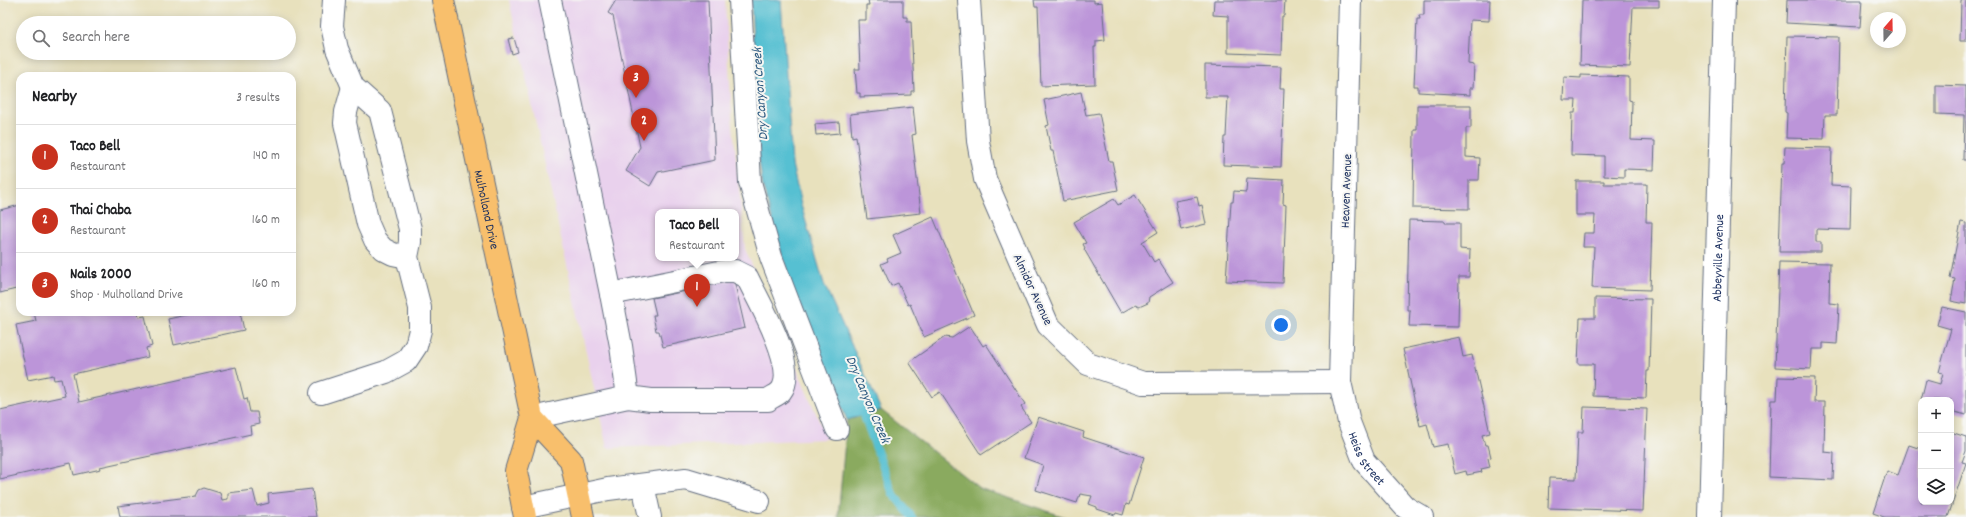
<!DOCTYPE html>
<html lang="en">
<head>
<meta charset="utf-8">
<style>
  :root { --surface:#fff; --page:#f2f2f2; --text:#202124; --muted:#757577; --line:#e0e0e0; --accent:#c8321e }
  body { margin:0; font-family:Dekko,sans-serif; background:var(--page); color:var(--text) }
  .controls { position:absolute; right:12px; bottom:12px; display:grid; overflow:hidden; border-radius:8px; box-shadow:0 2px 10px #0003 }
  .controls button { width:36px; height:36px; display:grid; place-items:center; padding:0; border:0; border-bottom:1px solid var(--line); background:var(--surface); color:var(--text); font:20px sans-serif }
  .compass { position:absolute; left:1870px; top:12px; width:36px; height:36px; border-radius:50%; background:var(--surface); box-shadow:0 2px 10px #0003; rotate:20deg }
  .you { position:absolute; left:1281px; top:325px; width:14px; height:14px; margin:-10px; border:3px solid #fff; border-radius:50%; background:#1a73e8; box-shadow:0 0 0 6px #1a73e833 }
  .badge { display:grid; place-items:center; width:26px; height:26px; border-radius:50%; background:var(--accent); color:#fff; font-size:13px; font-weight:700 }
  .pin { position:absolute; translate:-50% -33px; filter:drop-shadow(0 1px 2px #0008) }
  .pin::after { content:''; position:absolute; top:21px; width:14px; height:12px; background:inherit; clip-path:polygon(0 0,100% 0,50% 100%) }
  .popup { position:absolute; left:655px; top:209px; width:84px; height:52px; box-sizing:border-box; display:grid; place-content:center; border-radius:8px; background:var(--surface); filter:drop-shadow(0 1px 3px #0005); font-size:13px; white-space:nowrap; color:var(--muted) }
  .popup b { font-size:15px; color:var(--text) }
  .popup::after { content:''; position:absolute; left:50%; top:100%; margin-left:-8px; border:8px solid transparent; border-top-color:var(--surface) }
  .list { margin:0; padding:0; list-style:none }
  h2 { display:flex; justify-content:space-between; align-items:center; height:52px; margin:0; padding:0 16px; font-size:17px }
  h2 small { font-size:13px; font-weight:400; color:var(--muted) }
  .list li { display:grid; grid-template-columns:26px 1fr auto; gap:12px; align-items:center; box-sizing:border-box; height:64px; padding:0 16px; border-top:1px solid var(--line) }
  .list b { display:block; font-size:15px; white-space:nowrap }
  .list p { margin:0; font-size:13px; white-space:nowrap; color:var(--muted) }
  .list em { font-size:13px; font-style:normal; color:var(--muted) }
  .icon { flex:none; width:22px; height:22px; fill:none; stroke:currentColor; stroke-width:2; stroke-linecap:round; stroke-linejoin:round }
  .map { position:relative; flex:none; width:1966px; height:517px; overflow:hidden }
  .search { position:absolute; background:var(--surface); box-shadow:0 2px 10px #0003; left:16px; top:16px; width:280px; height:44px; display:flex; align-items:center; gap:10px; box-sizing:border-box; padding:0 14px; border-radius:22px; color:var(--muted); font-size:15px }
  .panel { position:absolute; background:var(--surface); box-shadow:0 2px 10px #0003; left:16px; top:72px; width:280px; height:244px; border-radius:12px }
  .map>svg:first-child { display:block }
</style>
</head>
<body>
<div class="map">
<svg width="1966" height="517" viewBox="0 0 1966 517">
  <rect width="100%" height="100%" fill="#f6f6f2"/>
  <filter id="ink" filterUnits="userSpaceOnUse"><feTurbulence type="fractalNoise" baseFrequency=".025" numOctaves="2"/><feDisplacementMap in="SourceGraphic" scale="8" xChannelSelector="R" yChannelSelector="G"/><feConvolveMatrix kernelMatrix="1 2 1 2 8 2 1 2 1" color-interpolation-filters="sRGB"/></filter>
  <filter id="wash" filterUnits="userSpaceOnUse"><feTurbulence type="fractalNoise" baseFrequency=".012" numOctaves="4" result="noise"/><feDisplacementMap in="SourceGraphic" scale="16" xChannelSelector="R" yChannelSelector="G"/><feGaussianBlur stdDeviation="0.9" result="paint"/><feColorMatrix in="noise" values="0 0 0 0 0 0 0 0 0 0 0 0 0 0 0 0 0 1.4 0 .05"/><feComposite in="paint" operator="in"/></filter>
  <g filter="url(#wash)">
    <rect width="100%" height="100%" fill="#e8e1bd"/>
    <!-- built -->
    <path fill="#e9d1ed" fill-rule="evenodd" d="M509 0H725L732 117 745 249 827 439 607 448ZM658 212H736V258H658Z"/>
    <!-- forest -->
    <path fill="#8aaa5f" stroke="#526c5e" d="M881 410 979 488 1065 517H838L847 420Z"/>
    <!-- water -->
    <path fill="#56c0d2" stroke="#387898" d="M751 0H781L792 164 801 205 824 284 881 410 847 420 826 368 793 293 763 187 758 153Z"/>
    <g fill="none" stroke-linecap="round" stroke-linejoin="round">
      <!-- stream -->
      <path stroke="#56c0d2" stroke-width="8" d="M860 405 893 494 912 517"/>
    </g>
    <g id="blocks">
      <!-- building -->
      <g fill="#bc95d9">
        <path d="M616 0H708L715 160 658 172 650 186 626 171 640 147 613 16 608 13Z"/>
        <path d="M868 0H903V17H907V21H911L914 91H911V95L860 97V93H857L855 69H860L858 20H866V5H869Z"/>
        <path d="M1034 0H1094V3L1102 2 1105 40 1096 41V47H1094L1095 84 1041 86 1038 7H1035Z"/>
        <path d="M1214 0H1285L1284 16H1282L1281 55 1228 53V16L1213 15Z"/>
        <path d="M1424 0H1490L1489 21 1470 20 1468 64 1474 65 1473 88H1470V95L1418 92V86H1414L1417 19H1420L1419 15H1424Z"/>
        <path d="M1582 0H1659V7H1633L1630 67 1580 65Z"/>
        <path d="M1787 0H1862L1860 27 1786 23Z"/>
        <path d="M1961 0H1966V41H1960Z"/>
        <path d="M1787 36 1839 37 1837 115H1825L1824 139 1786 138 1787 113 1785 112Z"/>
        <path d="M514 38 518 52 512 54 508 39Z"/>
        <path d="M1205 65 1281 67 1280 89H1284L1281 167 1223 165 1224 137H1226L1228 97H1205Z"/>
        <path d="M1581 75 1629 77V100L1632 101 1631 140 1655 141 1654 170 1624 169V177L1604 176V156L1571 155 1572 113H1575L1576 100H1563L1564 77 1581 78Z"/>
        <path d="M1936 85 1966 86V160H1963L1964 115 1936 114Z"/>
        <path d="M1081 92 1086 115 1099 113 1109 161H1112L1118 190 1063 201 1053 151H1051L1046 126 1049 125 1044 100Z"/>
        <path d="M1417 105H1471V128H1466V157L1480 158 1479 180H1469V209L1413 208 1414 130H1417Z"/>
        <path d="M913 107 916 134 912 135 921 213 867 219 856 136 852 137 850 114Z"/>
        <path d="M839 122 840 133 816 135 815 124Z"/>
        <path d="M1785 147 1832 148 1831 185 1851 186 1850 230 1816 229V242H1821V252H1779L1782 163H1784Z"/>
        <path d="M1247 178 1284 180 1283 204 1286 205 1283 283 1226 281 1231 202H1233L1234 191 1246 192Z"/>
        <path d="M1576 181H1604V184H1647L1646 222H1652L1650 290 1592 288 1594 247H1583L1584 233H1594L1595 215H1576Z"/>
        <path d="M1135 195 1158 232 1142 242 1154 262 1158 259 1173 282 1149 297 1148 303 1139 307 1135 305 1121 313 1084 249 1085 248 1083 244 1086 243 1074 222 1114 199 1118 205Z"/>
        <path d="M1197 197 1199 206 1202 205 1206 224 1181 230 1175 201Z"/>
        <path d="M20 205V288L0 293V210Z"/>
        <path d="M933 217 974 315 924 337 910 304 908 305 898 283 891 286 881 264 888 261 887 259 901 253 893 235Z"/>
        <path d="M1409 220 1445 221V223H1460V249L1470 250 1469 277H1459L1458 327 1409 326 1410 310H1407Z"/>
        <path d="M1961 222 1966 223V304L1951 301 1955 279 1950 278Z"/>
        <path d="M1779 262 1830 263 1829 303 1839 304 1837 344 1823 343V349H1812L1811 369 1775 367Z"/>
        <path d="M734 280 745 328 663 347 659 331H656L653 315H656L652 298 691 290V287Z"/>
        <path d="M1595 298 1651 299 1649 371H1647L1646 398 1593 396 1594 364H1578L1580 318H1595Z"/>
        <path d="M1942 307 1966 312V415L1951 411V400H1921L1926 380 1940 384 1943 373 1939 372 1951 329 1937 325Z"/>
        <path d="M34 312H138L139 317 145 316 152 346 146 348 148 357 73 374 79 402 236 367 244 399 247 398 250 412H257L259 424 250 426 251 434 100 467 101 469 74 475 71 463 0 479V410L65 396 61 379 54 380 53 375 28 380 16 325 36 321Z"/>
        <path d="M200 312H240L244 330 174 345 168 319Z"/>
        <path d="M970 326 983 346 986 344 1025 404 1021 407 1031 422 981 455 940 392 932 397 909 362 945 337 952 338Z"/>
        <path d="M1459 337 1463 357 1472 355 1490 433 1482 435 1485 445H1488L1491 457 1488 458 1490 467 1481 469 1482 472 1467 475 1466 471 1455 474 1448 444 1433 447 1427 424 1420 426 1403 349Z"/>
        <path d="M1778 377 1815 378 1814 402H1825L1824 452 1834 453 1833 480 1769 477 1771 400H1777Z"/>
        <path d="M1584 407 1647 409 1643 511 1548 508 1549 478 1576 479 1578 432H1583Z"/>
        <path d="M1038 417 1084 432 1083 437 1144 457 1129 505 1126 504 1123 515 1116 513 1115 515 1097 509V507L1089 504 1092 496 1080 494 1077 503 1036 490 1043 465 1024 458Z"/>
        <path d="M1951 432 1966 437V451L1962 462 1966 463 1948 517H1884L1873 513 1887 471 1898 475 1909 445 1921 449V502H1951Z"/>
        <path d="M204 488 220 493 222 500 228 499V493L253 490 257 506 269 503 268 494 312 489 316 517H120L118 506 196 496 199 490Z"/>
      </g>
    </g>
  </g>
  <g filter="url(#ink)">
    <use href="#blocks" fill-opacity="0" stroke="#636d7f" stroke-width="1"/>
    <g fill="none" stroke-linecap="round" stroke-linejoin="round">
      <defs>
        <g id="minor">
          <path d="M740 0 750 182 771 257 837 429"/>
          <path d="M969 0 978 141 985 179 1048 325 1088 364 1143 383 1340 382"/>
          <path id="s1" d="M1350 0 1340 382 1349 422 1364 461 1405 507 1422 517"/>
          <path d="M353 87 346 112 345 123 368 224 375 240 383 249 393 254 407 257"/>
          <path d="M611 294 724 271H735L747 277C758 301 799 368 781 391 778 395 771 397 768 400H651L628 397"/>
          <path d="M321 393 386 372 406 361 416 346 420 330V308L407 257 410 242V229L380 111 353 87 337 49 332 26 334 0"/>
          <path d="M532 418 628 397 621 346 611 294 550 0"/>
          <path d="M643 485 650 517"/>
          <path d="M523 507 608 489 686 479 759 501"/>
          <path id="s2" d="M1710 517 1724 0"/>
        </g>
        <g id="major">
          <path id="s3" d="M443 0 532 418 516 471 525 517"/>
          <path d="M532 418 571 460 583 517"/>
        </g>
      </defs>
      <!-- minor casing -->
      <use href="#minor" stroke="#636d7f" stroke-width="24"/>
      <!-- major casing -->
      <use href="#major" stroke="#636d7f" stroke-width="24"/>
      <!-- minor -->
      <use href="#minor" stroke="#fff" stroke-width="22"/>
      <!-- major -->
      <use href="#major" stroke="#f8bf6c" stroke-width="22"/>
    </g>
  </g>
  <g text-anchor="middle" stroke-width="4" stroke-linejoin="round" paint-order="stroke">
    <!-- street labels -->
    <g font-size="13" fill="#1b2f5e" stroke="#f6f6f2">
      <text transform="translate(1345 191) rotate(-88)" y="5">Heaven Avenue</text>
      <text dy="5" stroke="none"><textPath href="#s3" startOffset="214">Mulholland Drive</textPath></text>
      <text dy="5" stroke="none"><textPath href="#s2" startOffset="259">Abbeyville Avenue</textPath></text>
      <text transform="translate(1034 289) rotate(65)" y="5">Almidor Avenue</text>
      <text dy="5" stroke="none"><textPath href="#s1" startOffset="464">Heiss Street</textPath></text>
    </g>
    <!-- water labels -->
    <g font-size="14" font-style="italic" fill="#2d5a81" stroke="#f6f6f2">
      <text transform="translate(759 94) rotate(-94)" y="5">Dry Canyon Creek</text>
      <text transform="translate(869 399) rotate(67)" y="5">Dry Canyon Creek</text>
    </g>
  </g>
</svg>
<div class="controls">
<button>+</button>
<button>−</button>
<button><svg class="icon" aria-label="layers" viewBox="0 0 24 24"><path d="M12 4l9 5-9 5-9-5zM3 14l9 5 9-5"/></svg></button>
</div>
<svg class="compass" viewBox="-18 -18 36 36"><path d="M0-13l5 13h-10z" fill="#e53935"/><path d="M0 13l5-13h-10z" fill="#757577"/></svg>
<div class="you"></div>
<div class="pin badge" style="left:697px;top:307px">1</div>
<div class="popup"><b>Taco Bell</b>Restaurant</div>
<div class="pin badge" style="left:644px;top:141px">2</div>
<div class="pin badge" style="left:636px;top:98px">3</div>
<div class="search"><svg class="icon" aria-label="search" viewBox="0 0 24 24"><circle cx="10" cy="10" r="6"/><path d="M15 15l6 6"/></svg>Search here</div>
<section class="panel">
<h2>Nearby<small>3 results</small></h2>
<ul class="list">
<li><span class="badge">1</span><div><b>Taco Bell</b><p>Restaurant</p></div><em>140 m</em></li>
<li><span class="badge">2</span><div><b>Thai Chaba</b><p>Restaurant</p></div><em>160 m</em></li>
<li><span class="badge">3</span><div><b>Nails 2000</b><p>Shop · Mulholland Drive</p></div><em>160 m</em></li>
</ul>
</section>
</div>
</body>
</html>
